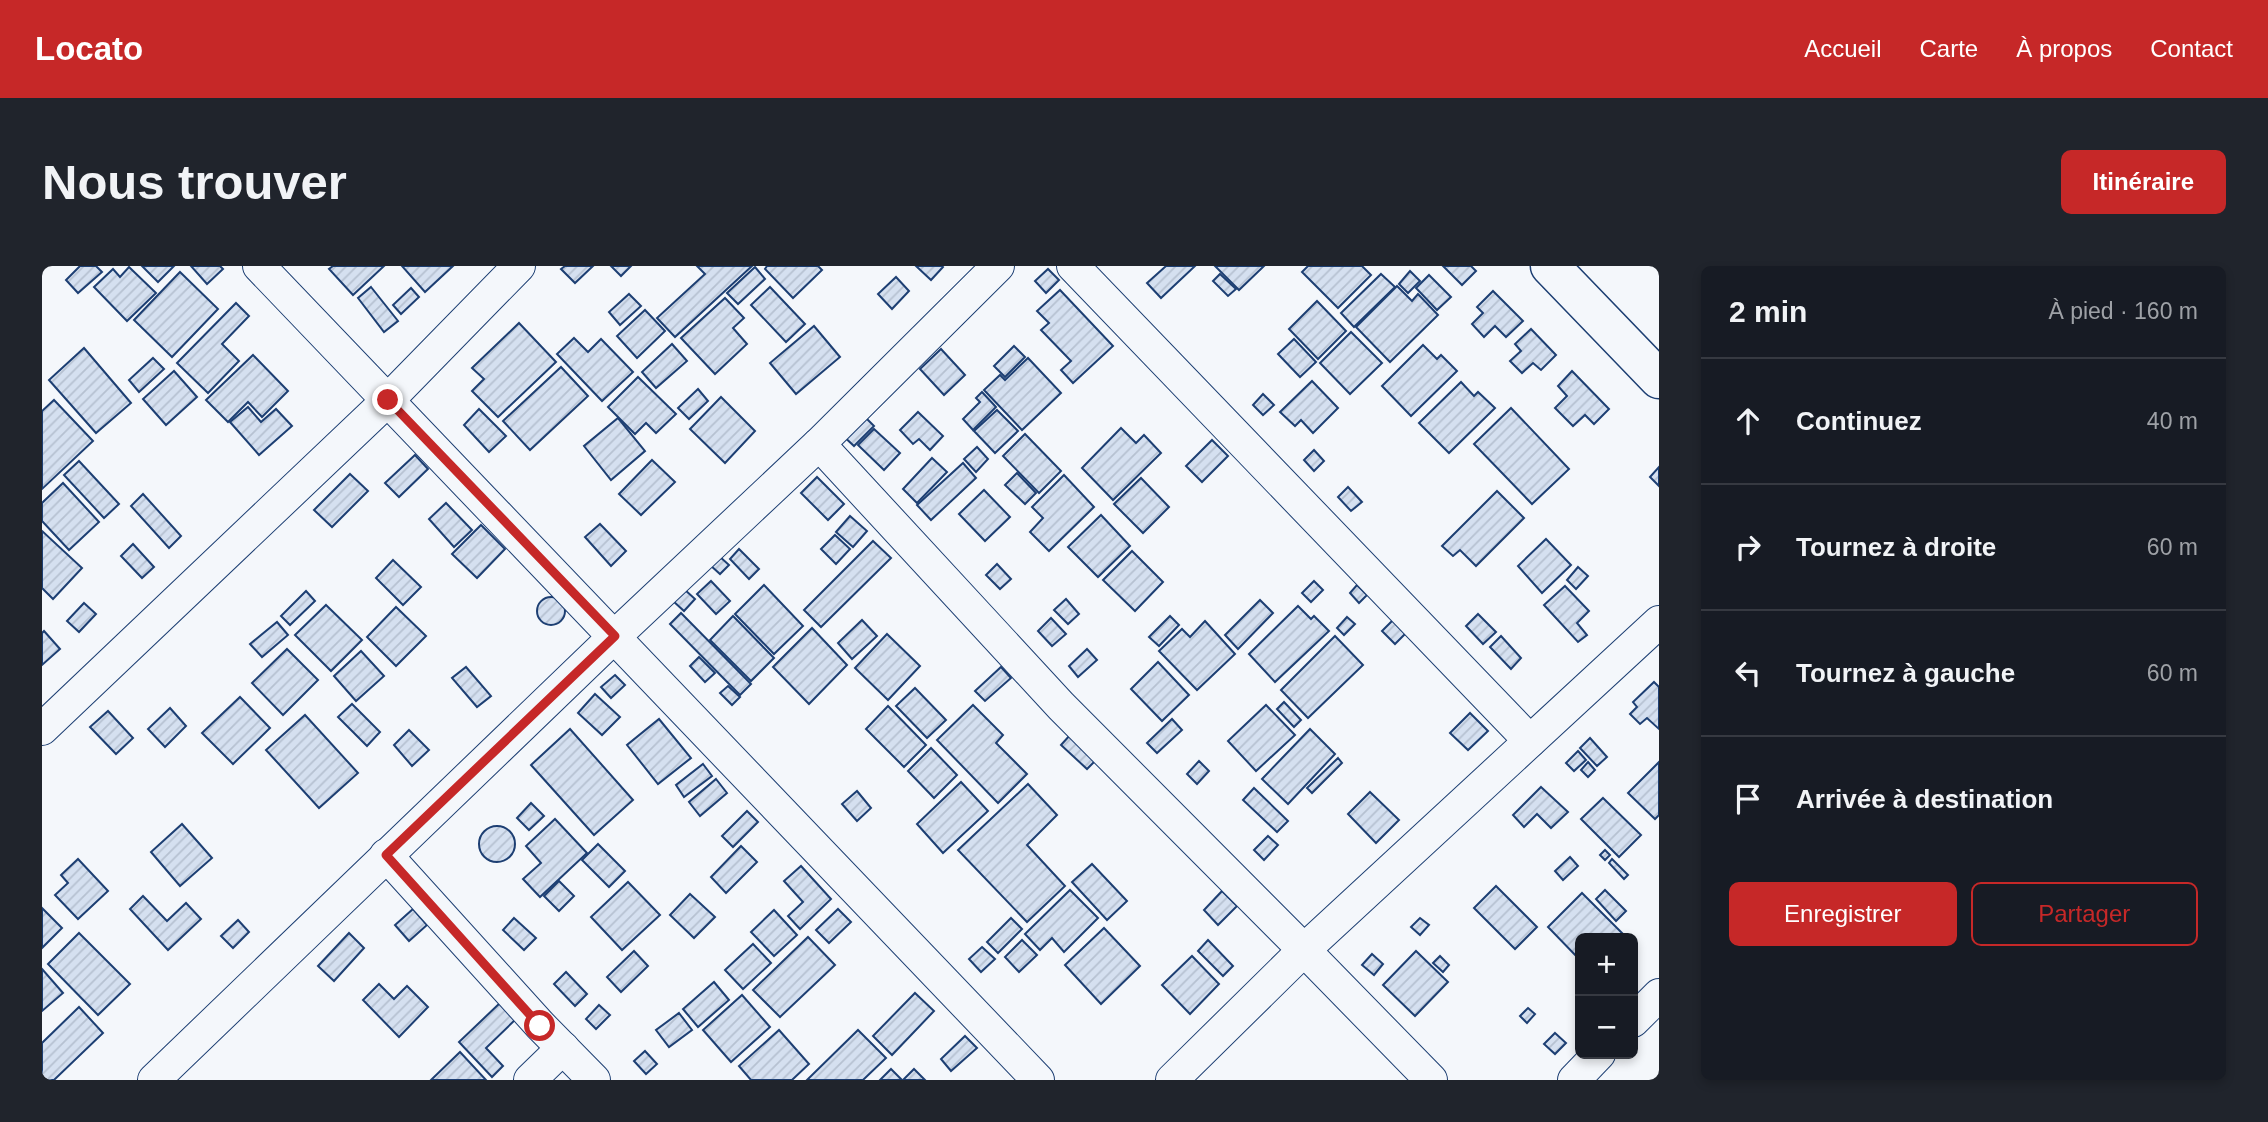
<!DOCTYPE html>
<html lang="fr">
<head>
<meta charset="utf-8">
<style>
  :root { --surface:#171b24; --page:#20242c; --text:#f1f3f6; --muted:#9ea1a6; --line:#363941; --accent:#c62828 }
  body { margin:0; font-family:Helvetica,sans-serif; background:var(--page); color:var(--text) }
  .controls { position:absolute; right:21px; bottom:21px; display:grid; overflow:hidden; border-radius:10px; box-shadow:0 4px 10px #0003 }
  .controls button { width:63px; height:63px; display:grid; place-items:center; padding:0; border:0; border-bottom:2px solid var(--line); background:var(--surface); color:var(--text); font:35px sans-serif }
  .stop { position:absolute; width:21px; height:21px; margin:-16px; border:5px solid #c62828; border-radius:50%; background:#fff }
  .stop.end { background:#c62828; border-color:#fff; box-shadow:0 2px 7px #0008 }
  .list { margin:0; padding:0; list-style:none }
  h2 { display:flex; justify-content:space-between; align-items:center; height:91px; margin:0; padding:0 28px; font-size:30px }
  h2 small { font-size:23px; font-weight:400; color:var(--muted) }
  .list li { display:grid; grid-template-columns:46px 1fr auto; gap:21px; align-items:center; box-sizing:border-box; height:126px; padding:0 28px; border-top:2px solid var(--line) }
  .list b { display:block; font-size:26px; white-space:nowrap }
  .list em { font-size:23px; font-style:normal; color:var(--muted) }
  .actions { display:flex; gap:14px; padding:21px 28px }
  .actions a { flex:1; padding:16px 0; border:2px solid var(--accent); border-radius:10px; text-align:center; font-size:24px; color:var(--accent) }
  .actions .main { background:var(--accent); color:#fff }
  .icon { flex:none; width:38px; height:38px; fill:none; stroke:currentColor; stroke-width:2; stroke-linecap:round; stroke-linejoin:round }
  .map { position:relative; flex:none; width:1617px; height:814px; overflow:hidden; border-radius:10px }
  header { display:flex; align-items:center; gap:42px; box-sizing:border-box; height:98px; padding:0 35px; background:var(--accent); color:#fff }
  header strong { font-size:33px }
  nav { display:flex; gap:38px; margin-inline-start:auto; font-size:24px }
  .intro { display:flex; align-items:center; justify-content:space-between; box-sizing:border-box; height:168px; padding:0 42px }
  h1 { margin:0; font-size:49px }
  .button { padding:18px 32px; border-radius:10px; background:var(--accent); color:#fff; font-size:24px; font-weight:700 }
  main { display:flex; gap:42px; padding:0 42px }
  aside { flex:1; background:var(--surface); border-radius:10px; box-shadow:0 4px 10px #0003 }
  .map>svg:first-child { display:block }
</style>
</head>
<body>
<header>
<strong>Locato</strong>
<nav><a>Accueil</a><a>Carte</a><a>À propos</a><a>Contact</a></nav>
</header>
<div class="intro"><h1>Nous trouver</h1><a class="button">Itinéraire</a></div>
<main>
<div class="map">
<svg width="1617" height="814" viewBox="0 0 1617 814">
  <defs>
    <pattern id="building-hatch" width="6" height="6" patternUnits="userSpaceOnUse" patternTransform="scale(1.75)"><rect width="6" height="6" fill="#d5e0f0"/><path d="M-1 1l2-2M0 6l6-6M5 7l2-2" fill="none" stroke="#b6c1d1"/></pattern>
  </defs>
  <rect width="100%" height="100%" fill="#f4f7fb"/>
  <!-- building -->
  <g fill="url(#building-hatch)" stroke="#1d3f73" stroke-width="2">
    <path d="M38 0H54L60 6 36 27 24 14Z"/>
    <path d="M100 0H132L116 16Z"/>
    <path d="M149 0H178L181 3 165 18Z"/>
    <path d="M291 0H342L311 29 287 3Z"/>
    <path d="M360 0H411L383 26Z"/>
    <path d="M523 0H551L533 17 519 3Z"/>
    <path d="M569 0H589L579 10Z"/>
    <path d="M655 0H710L633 71 615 52 663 8Z"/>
    <path d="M725 0H776L780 4 751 32 723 3Z"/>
    <path d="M874 0H900L901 1 889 14Z"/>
    <path d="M1124 0H1153L1119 32 1105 17Z"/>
    <path d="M1173 0H1222L1197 24Z"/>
    <path d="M1266 0H1320L1329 9 1296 42 1260 6Z"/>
    <path d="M1401 0H1429L1434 5 1420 19Z"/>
    <path d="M87 1 114 27 85 55 52 21 71 3 78 11Z"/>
    <path d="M713 1 723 13 696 38 685 27Z"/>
    <path d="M1006 3 1017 14 1004 27 993 15Z"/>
    <path d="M1368 5 1378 15 1366 27 1357 18Z"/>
    <path d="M138 6 176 43 130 91 92 54Z"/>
    <path d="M1178 8 1194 23 1186 30 1171 15Z"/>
    <path d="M1339 8 1353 21 1312 61 1299 47Z"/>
    <path d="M1387 9 1409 31 1395 44 1374 22Z"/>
    <path d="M854 11 867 25 850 43 836 28Z"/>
    <path d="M1355 20 1370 35 1376 28 1396 49 1348 96 1314 61Z"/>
    <path d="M329 21 356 55 342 66 316 32Z"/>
    <path d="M728 21 763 58 744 76 709 39Z"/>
    <path d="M369 22 377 31 359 48 351 39Z"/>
    <path d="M1018 24 1071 80 1031 117 1019 104 1029 95 999 64 1007 57 995 45Z"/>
    <path d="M1451 25 1481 55 1464 71 1453 60 1442 71 1430 58 1441 47 1435 41Z"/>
    <path d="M587 28 599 40 578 59 567 46Z"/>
    <path d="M683 32 702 52 691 62 705 78 673 108 639 72Z"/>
    <path d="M1275 35 1304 65 1276 93 1247 63Z"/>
    <path d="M194 37 207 50 180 78 197 95 166 127 135 97Z"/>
    <path d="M603 44 623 65 595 92 575 70Z"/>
    <path d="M477 57 514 96 456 151 430 125 442 113 430 102Z"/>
    <path d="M772 60 798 91 754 128 728 97Z"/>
    <path d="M1489 63 1514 89 1499 104 1491 97 1480 107 1468 95 1479 85 1473 78Z"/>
    <path d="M1309 66 1340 97 1308 128 1278 97Z"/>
    <path d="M532 72 546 86 559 73 591 106 560 135 515 88Z"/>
    <path d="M1252 73 1274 96 1258 111 1236 88Z"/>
    <path d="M630 78 645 95 614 122 600 106Z"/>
    <path d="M1381 79 1395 93 1399 89 1415 105 1369 150 1340 120Z"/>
    <path d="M972 80 983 91 963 111 952 100Z"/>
    <path d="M42 82 89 137 54 167 7 114Z"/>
    <path d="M899 83 923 109 902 129 878 103Z"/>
    <path d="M211 89 246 125 220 151 206 136 186 156 164 134Z"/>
    <path d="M111 92 122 103 97 126 87 114Z"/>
    <path d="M986 92 1019 127 980 164 942 124 958 109 963 114Z"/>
    <path d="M519 101 546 130 488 184 461 155Z"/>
    <path d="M132 105 155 131 124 159 101 133Z"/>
    <path d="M1530 105 1567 143 1552 158 1543 149 1531 160 1513 142 1525 130 1516 120Z"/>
    <path d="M596 111 634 148 614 167 604 157 593 168 566 141Z"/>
    <path d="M1270 115 1296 142 1271 167 1259 154 1253 160 1238 146Z"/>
    <path d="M1419 116 1432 130 1436 126 1453 142 1407 187 1377 157Z"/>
    <path d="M656 123 666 135 647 153 636 142Z"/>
    <path d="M940 126 954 141 931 164 921 153 938 136 934 132Z"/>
    <path d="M1221 128 1232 139 1221 149 1211 139Z"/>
    <path d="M679 131 713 165 683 197 648 163Z"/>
    <path d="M12 134 51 175 0 223V145Z"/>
    <path d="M206 141 219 156 234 143 250 160 217 189 188 156Z"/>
    <path d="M1469 142 1527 203 1490 238 1432 178Z"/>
    <path d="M437 143 464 170 447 186 422 159Z"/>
    <path d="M955 144 976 165 953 187 932 165Z"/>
    <path d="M817 145 832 160 812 180 797 166Z"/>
    <path d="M876 146 901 170 888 184 877 173 871 178 858 164Z"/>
    <path d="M576 152 603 185 569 214 542 180Z"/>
    <path d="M1079 162 1094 177 1102 169 1119 187 1071 234 1040 202Z"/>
    <path d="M832 163 858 187 842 204 816 179Z"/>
    <path d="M983 168 1019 205 997 227 961 190Z"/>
    <path d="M1170 174 1186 190 1160 216 1144 200Z"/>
    <path d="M935 181 946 193 934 206 922 193Z"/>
    <path d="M1272 184 1282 195 1272 205 1262 194Z"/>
    <path d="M373 189 386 203 357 231 343 217Z"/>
    <path d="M890 192 905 206 875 237 861 223Z"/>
    <path d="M610 194 633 216 599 249 577 228Z"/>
    <path d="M37 195 77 238 62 252 22 209Z"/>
    <path d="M921 197 934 212 889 254 875 239Z"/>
    <path d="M1617 201V220L1608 211Z"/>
    <path d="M975 207 994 227 983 238 963 219Z"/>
    <path d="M308 208 326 225 290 261 272 244Z"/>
    <path d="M1022 209 1052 241 1007 285 988 266 1001 252 990 241Z"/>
    <path d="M775 211 802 238 786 254 759 227Z"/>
    <path d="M1099 212 1127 241 1101 267 1072 238Z"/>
    <path d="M21 217 57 256 27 284 0 255V237Z"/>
    <path d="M1306 221 1320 236 1309 245 1296 231Z"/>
    <path d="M942 224 968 251 943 275 917 248Z"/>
    <path d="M1455 225 1482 252 1434 300 1418 284 1411 290 1400 280Z"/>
    <path d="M101 228 139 270 127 282 89 240Z"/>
    <path d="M404 237 430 264 412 281 387 253Z"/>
    <path d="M1059 249 1088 280 1056 311 1026 281Z"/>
    <path d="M808 250 825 265 811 281 794 266Z"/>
    <path d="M558 258 584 285 569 300 543 271Z"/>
    <path d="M439 259 463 283 435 312 410 288Z"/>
    <path d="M0 265 40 302 11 333 0 322Z"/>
    <path d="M793 269 808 283 794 298 779 283Z"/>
    <path d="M1504 273 1529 299 1500 327 1476 300Z"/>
    <path d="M831 275 849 292 779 361 762 344Z"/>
    <path d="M91 278 112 301 100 312 79 290Z"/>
    <path d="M697 283 717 303 707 313 688 293Z"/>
    <path d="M1090 285 1121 316 1093 345 1061 314Z"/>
    <path d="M677 290 687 299 678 308 668 299Z"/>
    <path d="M351 294 379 321 361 339 334 312Z"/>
    <path d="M955 298 969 313 958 323 944 309Z"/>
    <path d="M1536 301 1546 310 1534 323 1525 314Z"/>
    <path d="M669 315 688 335 674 348 655 328Z"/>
    <path d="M1272 315 1281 324 1269 336 1260 327Z"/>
    <path d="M722 319 761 360 732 388 693 348Z"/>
    <path d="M1315 319 1325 329 1317 337 1308 327Z"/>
    <path d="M1523 320 1547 345 1535 357 1545 369 1536 376 1502 339Z"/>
    <path d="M642 323 653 333 642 345 631 335Z"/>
    <path d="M264 325 273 335 248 359 239 350Z"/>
    <circle cx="509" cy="345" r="14"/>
    <path d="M1024 333 1037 348 1026 358 1012 344Z"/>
    <path d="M1218 334 1231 347 1196 383 1183 369Z"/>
    <path d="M42 337 54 348 37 366 25 355Z"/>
    <path d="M284 339 320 374 289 405 253 369Z"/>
    <path d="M1256 340 1269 353 1272 350 1287 365 1233 416 1207 388Z"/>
    <path d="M354 341 384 370 354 400 325 371Z"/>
    <path d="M639 347 709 418 698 429 628 358Z"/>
    <path d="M1436 348 1454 366 1441 378 1424 360Z"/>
    <path d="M691 350 732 392 709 415 668 374Z"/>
    <path d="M1128 350 1137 359 1117 380 1107 371Z"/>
    <path d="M1305 351 1313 358 1302 369 1295 362Z"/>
    <path d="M1009 352 1024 368 1010 380 996 365Z"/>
    <path d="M1352 353 1365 366 1353 378 1340 365Z"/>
    <path d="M820 354 835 370 810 393 796 377Z"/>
    <path d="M1163 355 1193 388 1155 424 1117 385 1140 363 1148 371Z"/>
    <path d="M235 356 246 369 220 391 208 378Z"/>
    <path d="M770 362 805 399 767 438 731 401Z"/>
    <path d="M2 365 18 383 0 399V367Z"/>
    <path d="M845 368 878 400 846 434 813 402Z"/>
    <path d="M1293 370 1321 399 1266 452 1239 424Z"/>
    <path d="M1459 370 1479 392 1469 403 1448 381Z"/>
    <path d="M245 383 276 414 241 449 210 417Z"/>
    <path d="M1045 383 1055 394 1036 411 1027 400Z"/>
    <path d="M319 385 342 410 314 435 292 410Z"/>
    <path d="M657 391 673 407 663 416 648 400Z"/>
    <path d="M1116 396 1147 429 1120 455 1089 423Z"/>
    <path d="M424 401 449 430 435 441 410 412Z"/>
    <path d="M959 401 969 412 943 435 933 425Z"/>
    <path d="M573 409 583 419 569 432 559 421Z"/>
    <path d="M1612 416 1617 421V463L1605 452 1598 458 1588 448 1595 441 1591 436Z"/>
    <path d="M686 420 698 431 690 439 678 427Z"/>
    <path d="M873 422 904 454 885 472 854 440Z"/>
    <path d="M553 428 578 451 560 469 536 447Z"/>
    <path d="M198 431 228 462 191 498 160 467Z"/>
    <path d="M1242 436 1259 454 1252 461 1235 443Z"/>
    <path d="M310 438 338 466 325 480 296 451Z"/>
    <path d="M931 439 961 469 954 477 985 508 956 537 895 474Z"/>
    <path d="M1224 439 1253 469 1214 505 1186 475Z"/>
    <path d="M846 440 884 479 862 501 824 463Z"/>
    <path d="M128 442 144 460 123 481 106 463Z"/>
    <path d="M66 445 91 472 74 488 48 461Z"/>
    <path d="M1428 447 1446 465 1426 484 1408 467Z"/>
    <path d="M263 449 316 507 277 542 224 484Z"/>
    <path d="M617 453 649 492 616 518 585 479Z"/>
    <path d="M1130 453 1140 464 1115 487 1105 477Z"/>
    <path d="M528 463 591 534 552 569 489 499Z"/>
    <path d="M1268 463 1293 488 1246 538 1220 513Z"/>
    <path d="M367 464 387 484 370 500 352 479Z"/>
    <path d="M1029 468 1055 493 1045 503 1019 479Z"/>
    <path d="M1548 472 1565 491 1555 500 1538 482Z"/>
    <path d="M889 482 915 509 892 532 866 505Z"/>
    <path d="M1536 485 1544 494 1532 505 1524 497Z"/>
    <path d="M1296 492 1300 497 1270 527 1265 522Z"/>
    <path d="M1157 495 1167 505 1155 518 1145 508Z"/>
    <path d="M1546 496 1553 504 1546 511 1539 504Z"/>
    <path d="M1617 496V549L1613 553 1586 527Z"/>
    <path d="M661 498 670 510 642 531 634 519Z"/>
    <path d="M674 513 685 527 658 550 647 536Z"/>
    <path d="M919 516 946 545 901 587 875 558Z"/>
    <path d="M986 518 1015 549 985 579 1023 620 985 656 916 584Z"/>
    <path d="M1499 521 1526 546 1509 562 1495 548 1482 561 1471 549Z"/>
    <path d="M1212 522 1246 555 1235 566 1201 534Z"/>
    <path d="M815 525 829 542 815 555 800 538Z"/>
    <path d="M1328 526 1357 554 1334 577 1306 548Z"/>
    <path d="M1561 532 1599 569 1577 591 1539 553Z"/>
    <path d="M489 537 502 550 487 564 475 552Z"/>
    <path d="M705 545 716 556 691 581 680 570Z"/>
    <path d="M513 553 545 587 498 631 481 613 499 597 484 580Z"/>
    <path d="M140 558 170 592 138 620 109 586Z"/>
    <circle cx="455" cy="578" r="18"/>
    <path d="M1226 570 1236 579 1222 594 1212 584Z"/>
    <path d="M556 578 583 605 567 621 540 594Z"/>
    <path d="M699 580 715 596 684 627 669 611Z"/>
    <path d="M1563 584 1568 589 1563 594 1558 589Z"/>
    <path d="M1528 591 1536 600 1521 614 1513 605Z"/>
    <path d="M36 593 66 625 36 653 13 629 26 617 19 609Z"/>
    <path d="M1570 593 1586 609 1582 613 1567 597Z"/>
    <path d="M1050 598 1085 635 1065 654 1030 616Z"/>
    <path d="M759 600 789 633 758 663 746 650 761 636 742 615Z"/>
    <path d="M517 615 532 630 517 645 502 630Z"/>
    <path d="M586 616 618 649 580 684 549 651Z"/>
    <path d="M1454 620 1495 661 1473 683 1432 642Z"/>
    <path d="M1028 624 1056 652 1022 686 1010 672 998 684 983 668Z"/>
    <path d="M1563 624 1584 645 1574 655 1554 633Z"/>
    <path d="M1180 625 1195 640 1176 659 1162 644Z"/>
    <path d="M1540 627 1585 672H1538V694L1506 661Z"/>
    <path d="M648 628 673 651 652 672 628 649Z"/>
    <path d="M101 630 125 655 144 637 159 653 126 684 88 643Z"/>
    <path d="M0 642 20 662 0 682Z"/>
    <path d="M371 643 385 659 367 675 353 659Z"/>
    <path d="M796 643 809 656 787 677 774 664Z"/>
    <path d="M732 644 755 669 732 690 709 666Z"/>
    <path d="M472 652 494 672 482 684 461 664Z"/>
    <path d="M969 652 980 663 956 687 945 676Z"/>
    <path d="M1378 652 1387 659 1378 669 1369 661Z"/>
    <path d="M196 654 207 666 191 682 179 670Z"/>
    <path d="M1062 662 1098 700 1059 738 1023 699Z"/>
    <path d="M37 667 88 718 56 749 6 698Z"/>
    <path d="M307 667 322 682 292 715 276 700Z"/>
    <path d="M766 671 793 699 738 751 711 724Z"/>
    <path d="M980 674 995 689 977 706 963 691Z"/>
    <path d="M1166 674 1191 700 1181 710 1156 685Z"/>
    <path d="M711 678 729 697 701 723 683 704Z"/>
    <path d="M940 681 953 693 939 706 927 693Z"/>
    <path d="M592 685 606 700 579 726 565 711Z"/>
    <path d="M1374 685 1406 716 1373 750 1341 719Z"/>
    <path d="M1330 688 1341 698 1332 709 1320 699Z"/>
    <path d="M1150 690 1177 718 1148 748 1120 719Z"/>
    <path d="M1398 690 1407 699 1401 706 1391 697Z"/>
    <path d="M0 703 21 727 0 745Z"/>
    <path d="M524 706 545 728 533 740 512 718Z"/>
    <path d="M672 716 687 734 656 761 641 743Z"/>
    <path d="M337 718 352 733 365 720 386 741 357 771 321 734Z"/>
    <path d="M873 727 892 745 850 789 831 770Z"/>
    <path d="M700 729 728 761 689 796 661 764Z"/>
    <path d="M459 736 474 753 444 782 461 800 450 811 417 776Z"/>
    <path d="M557 739 568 749 554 763 544 753Z"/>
    <path d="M37 741 61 767 12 814H0V777Z"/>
    <path d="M1486 742 1493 748 1485 757 1478 750Z"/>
    <path d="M637 747 650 764 627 781 614 764Z"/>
    <path d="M737 764 767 798 750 814H709L697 800Z"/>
    <path d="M816 764 844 792 821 814H765Z"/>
    <path d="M1513 767 1524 777 1513 788 1502 778Z"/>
    <path d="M923 770 935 782 909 805 899 793Z"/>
    <path d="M603 785 615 798 604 808 592 795Z"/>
    <path d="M418 786 444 814H389Z"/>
    <path d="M849 803 860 814H838Z"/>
    <path d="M872 803 883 814H861Z"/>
  </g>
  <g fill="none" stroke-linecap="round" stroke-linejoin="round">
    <defs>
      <g id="minor">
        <path d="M217 0 996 814"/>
        <path d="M1031 0 1488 475"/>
        <path d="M777 178 1019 440 1262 684 1389 814"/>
        <path d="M0 463 346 134 477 0"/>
        <path d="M344 589 498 759 552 814"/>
        <path d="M1591 755 1617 729"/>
        <path d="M112 814 573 370 777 178 956 0"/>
        <path d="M488 814 521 782"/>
        <path d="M1130 814 1262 684 1617 356"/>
        <path d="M1532 814 1557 788"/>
      </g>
      <path id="tertiary" d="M1508 0 1617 113"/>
    </defs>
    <!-- minor casing -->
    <use href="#minor" stroke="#1d3f73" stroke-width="34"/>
    <!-- tertiary casing -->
    <use href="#tertiary" stroke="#1d3f73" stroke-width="41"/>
    <!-- minor -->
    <use href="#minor" stroke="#f4f7fb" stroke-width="32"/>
    <!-- tertiary -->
    <use href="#tertiary" stroke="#f4f7fb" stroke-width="38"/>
  </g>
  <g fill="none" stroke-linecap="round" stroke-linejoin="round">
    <!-- route -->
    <path stroke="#c62828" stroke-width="9" d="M346 134 573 370 344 589 498 760"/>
  </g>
</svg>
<div class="controls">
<button>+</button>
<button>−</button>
</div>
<div class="stop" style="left:498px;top:760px"></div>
<div class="stop end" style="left:346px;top:134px"></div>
</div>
<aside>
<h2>2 min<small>À pied · 160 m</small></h2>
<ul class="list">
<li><svg class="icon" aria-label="ahead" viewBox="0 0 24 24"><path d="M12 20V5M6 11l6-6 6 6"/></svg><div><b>Continuez</b></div><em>40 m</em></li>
<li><svg class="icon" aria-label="right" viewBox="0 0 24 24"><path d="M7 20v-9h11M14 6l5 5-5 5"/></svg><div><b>Tournez à droite</b></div><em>60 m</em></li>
<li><svg class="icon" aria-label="left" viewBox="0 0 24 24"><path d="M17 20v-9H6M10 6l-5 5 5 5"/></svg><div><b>Tournez à gauche</b></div><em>60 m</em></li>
<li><svg class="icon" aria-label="arrive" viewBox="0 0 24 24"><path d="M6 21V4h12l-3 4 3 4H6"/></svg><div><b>Arrivée à destination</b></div></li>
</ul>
<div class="actions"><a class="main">Enregistrer</a><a>Partager</a></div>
</aside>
</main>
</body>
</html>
